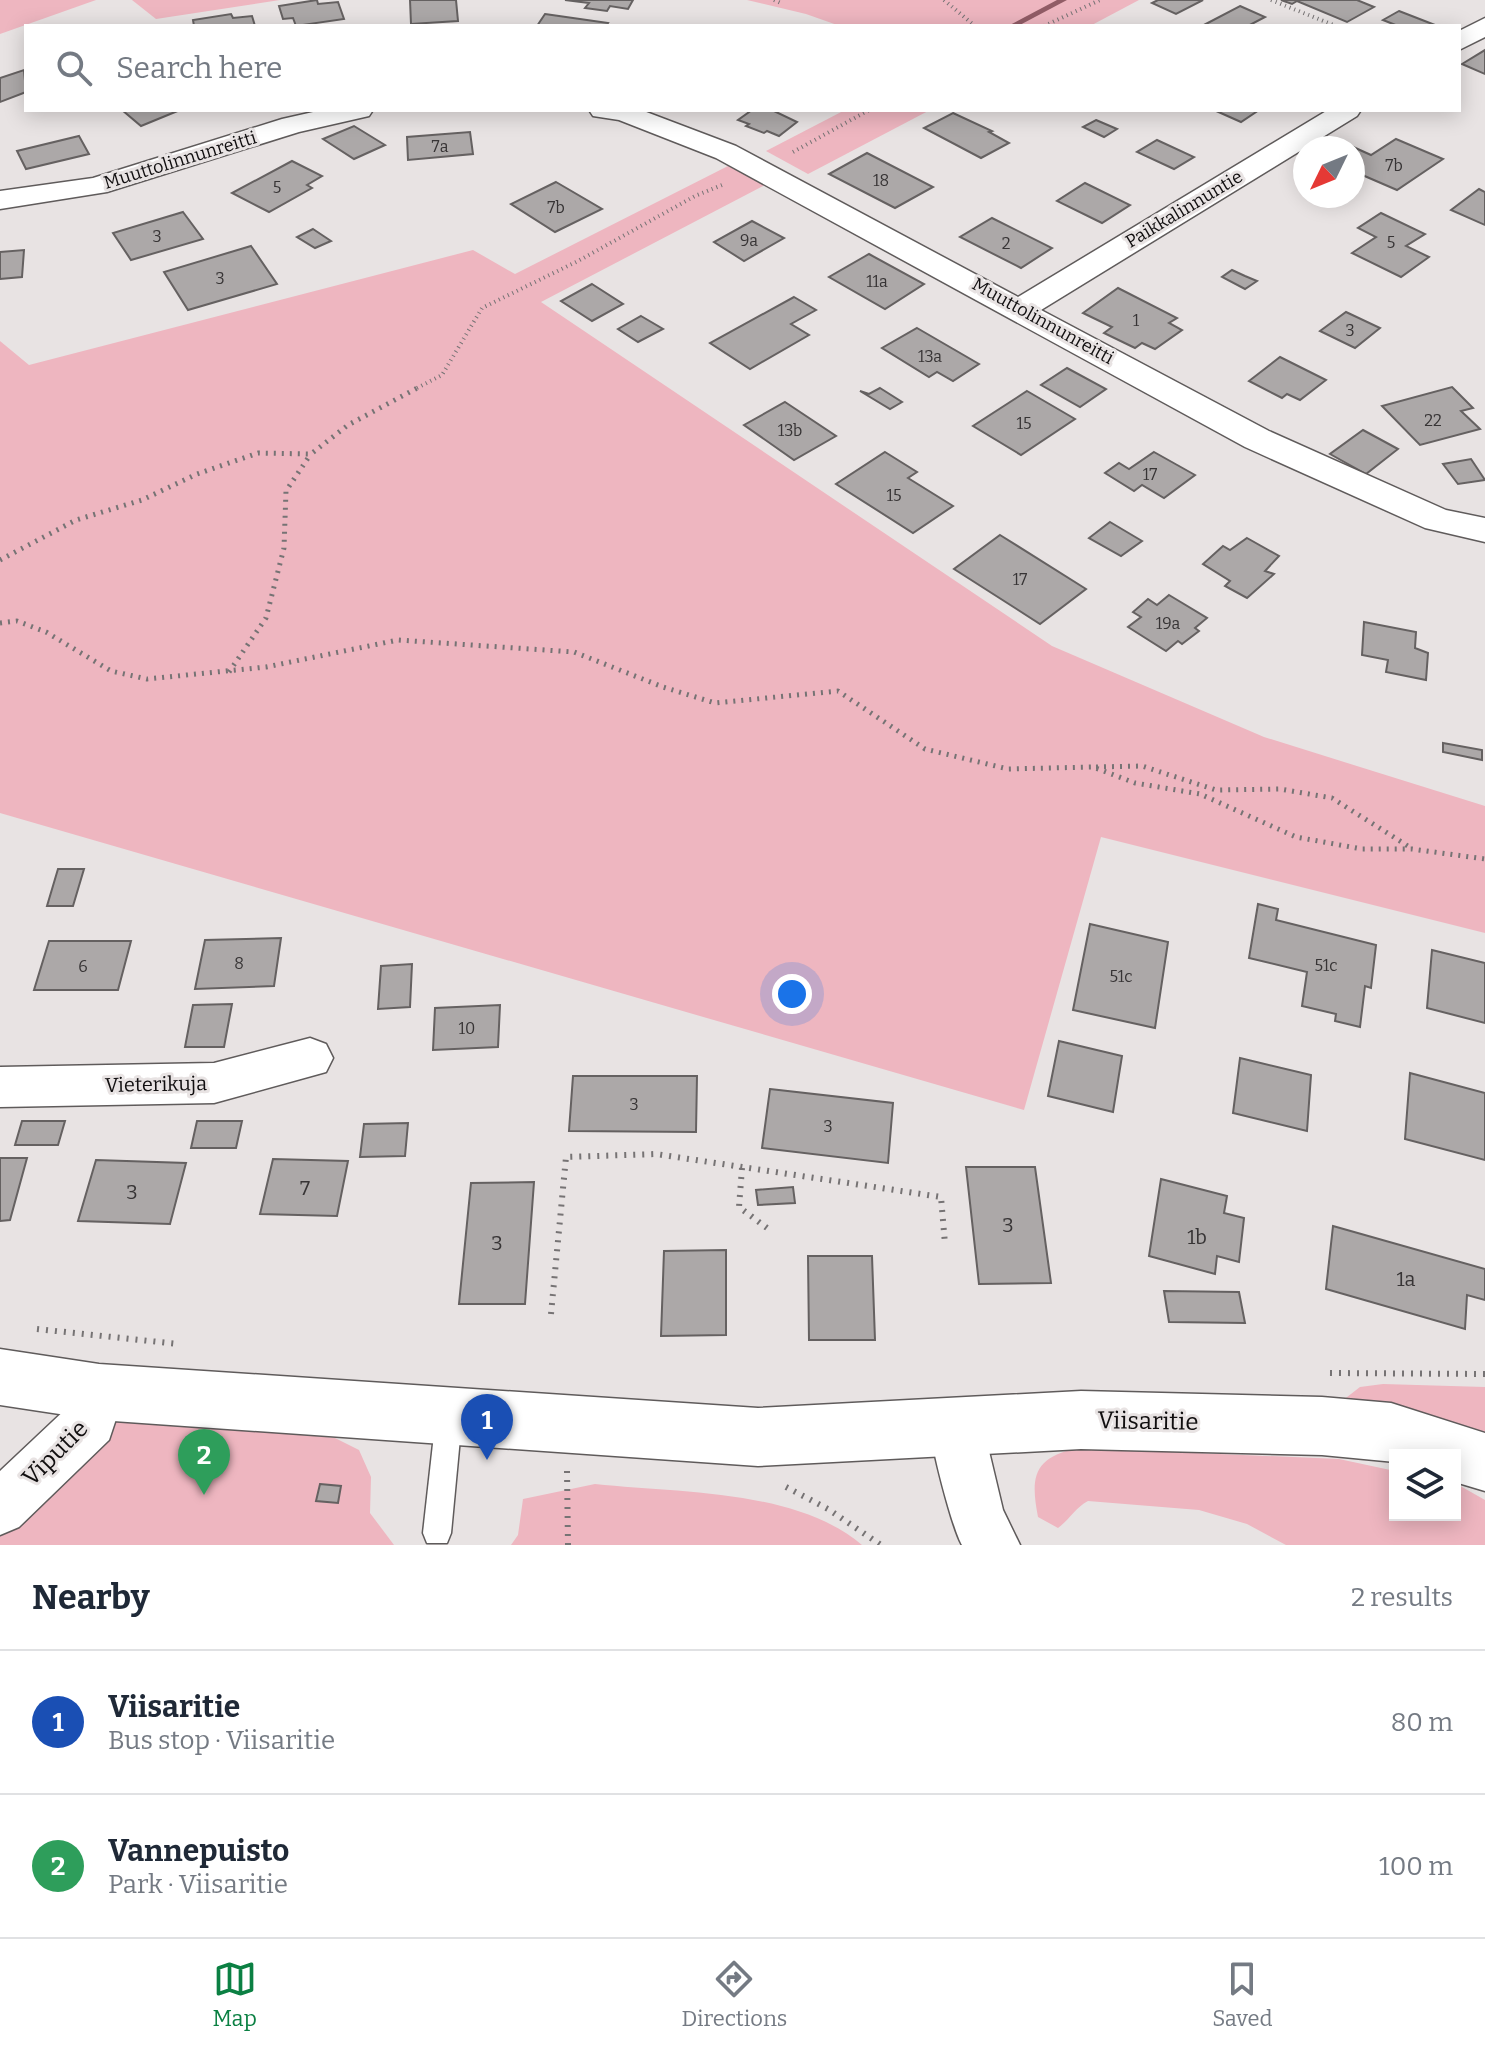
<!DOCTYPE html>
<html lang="en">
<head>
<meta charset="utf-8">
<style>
  :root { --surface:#fff; --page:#f6f6f7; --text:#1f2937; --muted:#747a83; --line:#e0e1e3; --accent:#0b8043 }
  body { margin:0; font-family:Bitter,serif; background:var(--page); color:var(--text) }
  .controls { position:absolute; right:24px; bottom:24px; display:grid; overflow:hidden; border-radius:0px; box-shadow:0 4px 20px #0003 }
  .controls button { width:72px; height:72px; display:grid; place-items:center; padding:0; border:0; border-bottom:2px solid var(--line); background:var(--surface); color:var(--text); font:40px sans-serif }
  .compass { position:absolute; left:1293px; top:136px; width:72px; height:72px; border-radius:50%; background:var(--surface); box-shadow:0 4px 20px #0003; rotate:227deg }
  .you { position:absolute; left:792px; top:994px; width:28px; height:28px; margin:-20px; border:6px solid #fff; border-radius:50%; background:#1a73e8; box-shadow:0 0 0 12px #1a73e833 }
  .badge { display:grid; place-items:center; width:52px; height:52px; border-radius:50%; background:var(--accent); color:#fff; font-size:26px; font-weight:700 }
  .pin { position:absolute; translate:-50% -66px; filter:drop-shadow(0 2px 4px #0008) }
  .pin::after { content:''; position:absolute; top:42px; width:28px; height:24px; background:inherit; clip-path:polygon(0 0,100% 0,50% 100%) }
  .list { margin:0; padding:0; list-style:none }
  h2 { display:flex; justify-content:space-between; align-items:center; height:104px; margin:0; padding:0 32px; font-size:34px }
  h2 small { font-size:26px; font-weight:400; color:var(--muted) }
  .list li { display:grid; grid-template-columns:52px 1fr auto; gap:24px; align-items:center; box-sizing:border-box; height:144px; padding:0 32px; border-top:2px solid var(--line) }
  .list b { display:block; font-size:30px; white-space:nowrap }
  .list p { margin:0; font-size:26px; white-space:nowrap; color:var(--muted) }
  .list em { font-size:26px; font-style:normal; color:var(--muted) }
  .icon { flex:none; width:44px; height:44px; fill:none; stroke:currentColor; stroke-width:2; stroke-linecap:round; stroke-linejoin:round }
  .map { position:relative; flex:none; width:1485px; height:1545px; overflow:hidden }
  .search { position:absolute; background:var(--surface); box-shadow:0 4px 20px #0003; left:24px; right:24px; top:24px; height:88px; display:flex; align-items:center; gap:20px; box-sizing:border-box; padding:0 28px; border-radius:0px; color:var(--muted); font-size:30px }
  .sheet { height:392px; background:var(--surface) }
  nav { display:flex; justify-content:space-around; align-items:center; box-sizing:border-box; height:112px; border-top:2px solid var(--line); background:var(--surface); font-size:22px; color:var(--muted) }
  nav a { display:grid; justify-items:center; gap:4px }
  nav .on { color:var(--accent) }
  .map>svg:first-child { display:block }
</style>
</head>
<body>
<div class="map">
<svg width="1485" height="1545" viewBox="0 0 1485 1545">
  <rect width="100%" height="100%" fill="#e8e3e3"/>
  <!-- green -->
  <g fill="#eeb6c0">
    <path d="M0 0H96L0 34Z"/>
    <path d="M132 0H280L156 19Z"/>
    <path d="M747 0H1139L1090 26H840L806 14Z"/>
    <path d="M845 110H930L808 174 766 151Z"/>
    <path d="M728 166 765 185 541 302 1052 646 1264 737 1485 806V933L1101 837 1024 1110 0 813V341L29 365 473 250 515 274Z"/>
    <path d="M1383 1384 1485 1387V1437L1342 1401 1360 1387Z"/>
    <path d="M119 1415 335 1438 359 1450 371 1477 370 1513 394 1545H0V1533Z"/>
    <path d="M1077 1448 1339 1459 1395 1471V1515H1455V1483L1485 1500V1545H1286L1247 1524 1199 1510 1088 1501C1075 1508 1070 1519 1058 1528L1038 1517C1030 1476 1034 1458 1077 1448Z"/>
    <path d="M595 1484C679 1493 796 1489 862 1545H511L518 1535 523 1499Z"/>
  </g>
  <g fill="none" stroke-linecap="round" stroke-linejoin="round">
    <!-- stream -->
    <path fill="#915c66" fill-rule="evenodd" d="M1057 0H1067L1018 26H1008Z"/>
  </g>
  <!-- building -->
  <g fill="#aca8a8" stroke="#656161" stroke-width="2">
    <path d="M317 0 318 4 338 2 344 19 296 26 293 18 283 19 279 6Z"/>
    <path d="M410 0H456L458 21 411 24Z"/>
    <path d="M565 0H633L628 9 610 6 607 11 585 8 589 3Z"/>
    <path d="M1158 0H1203L1176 14 1152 3Z"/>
    <path d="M1281 0H1357L1374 7 1347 22 1297 1 1292 4Z"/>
    <path d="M1240 6 1265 17 1248 26H1202Z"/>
    <path d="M1399 11 1435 25 1398 26 1383 20Z"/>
    <path d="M231 14 233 18 252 16 255 26H194L193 20Z"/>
    <path d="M545 14 608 23 606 26H537Z"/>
    <path d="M1485 50V74L1462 64Z"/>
    <path d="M24 70 26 92 0 102V78Z"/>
    <path d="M122 110H180L141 126Z"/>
    <path d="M752 110H772L797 122 779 136 767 131 764 133 746 126 749 124 738 120Z"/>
    <path d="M1214 110H1259L1241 122Z"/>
    <path d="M953 113 992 131 989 132 1009 143 981 158 924 128Z"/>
    <path d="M1096 120 1117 129 1104 137 1083 127Z"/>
    <path d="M354 126 385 145 354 159 323 139Z"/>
    <path d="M470 132 473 154 408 160 407 137Z"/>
    <path d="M79 136 89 154 26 169 17 151Z"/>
    <path d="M1396 139 1443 159 1397 190 1353 171V148H1348L1351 146 1371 155Z"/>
    <path d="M1157 140 1194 157 1174 169 1137 152Z"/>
    <path d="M867 153 933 187 895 208 829 174Z"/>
    <path d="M292 161 322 176 307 185 312 188 269 212 232 193Z"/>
    <path d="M556 182 602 209 555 232 511 204Z"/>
    <path d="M1085 183 1130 205 1102 223 1057 201Z"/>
    <path d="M1479 189 1485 192V225L1451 210Z"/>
    <path d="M183 212 203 239 131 260 113 233Z"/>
    <path d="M1381 213 1425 234 1406 246 1429 257 1401 277 1352 253 1376 237 1358 228Z"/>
    <path d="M992 218 1052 248 1021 268 960 237Z"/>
    <path d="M752 221 784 238 744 261 714 242Z"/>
    <path d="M313 229 331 241 315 248 297 237Z"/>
    <path d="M251 246 277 284 188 310 164 272Z"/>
    <path d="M24 250 22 277 0 279V252Z"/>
    <path d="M869 254 924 284 885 309 829 277Z"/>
    <path d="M1232 270 1245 276 1257 281 1245 289 1222 277Z"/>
    <path d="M592 284 623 304 592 321 561 301Z"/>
    <path d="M1118 288 1177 318 1169 323 1182 330 1155 349 1142 343 1135 348 1104 333 1112 327 1083 313Z"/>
    <path d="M794 297 816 310 791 324 809 335 750 369 710 343Z"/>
    <path d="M1346 312 1380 328 1355 348 1320 331Z"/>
    <path d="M641 316 663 329 638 342 618 329Z"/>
    <path d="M917 328 979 364 953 381 937 372 929 377 882 348Z"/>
    <path d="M1280 357 1326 380 1300 400 1287 394 1282 398 1249 381Z"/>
    <path d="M1067 368 1106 389 1080 407 1041 385Z"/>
    <path d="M1452 387 1473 408 1461 411 1480 429 1420 445 1382 406Z"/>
    <path d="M880 388 902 402 890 409 860 391 869 394Z"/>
    <path d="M1027 391 1075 419 1021 455 973 426Z"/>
    <path d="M785 402 836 436 794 460 744 425Z"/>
    <path d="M1363 430 1398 449 1366 474 1330 454Z"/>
    <path d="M885 452 917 472 908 478 953 506 913 533 836 484Z"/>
    <path d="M1154 452 1195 475 1164 498 1142 485 1134 491 1105 473 1119 463 1129 469Z"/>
    <path d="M1471 459 1485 480 1458 484 1443 464Z"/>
    <path d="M1110 522 1142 541 1121 556 1089 538Z"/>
    <path d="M1000 535 1086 589 1040 624 954 569Z"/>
    <path d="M1247 538 1279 556 1265 571 1274 574 1247 598 1225 586 1230 581 1203 564 1223 546 1230 550Z"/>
    <path d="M1169 595 1207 618 1195 628 1199 631 1182 644 1178 641 1166 651 1128 627 1141 617 1133 612 1148 599 1157 605Z"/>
    <path d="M1364 622 1416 632 1415 648 1428 653 1426 680 1386 672 1388 660 1362 655Z"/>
    <path d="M1443 743 1482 750V760L1443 752Z"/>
    <path d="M58 869H84L73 906H47Z"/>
    <path d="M1258 904 1278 909 1276 920 1376 945 1371 988 1365 986 1360 1027 1335 1021 1336 1014 1302 1006 1307 972 1249 958Z"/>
    <path d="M1090 924 1168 942 1155 1028 1073 1010Z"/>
    <path d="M281 938 274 986 195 989 205 940Z"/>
    <path d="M49 941H131L118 990H34Z"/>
    <path d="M1432 950 1485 963V1023L1427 1008Z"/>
    <path d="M412 964 410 1007 378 1009 381 966Z"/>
    <path d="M232 1004 224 1047H185L193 1005Z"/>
    <path d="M500 1005 498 1047 433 1050 435 1008Z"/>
    <path d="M1059 1041 1122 1056 1113 1112 1048 1096Z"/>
    <path d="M1240 1058 1311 1075 1307 1131 1233 1113Z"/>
    <path d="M1410 1073 1485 1093V1160L1405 1139Z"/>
    <path d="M573 1076H697L696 1132 569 1131Z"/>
    <path d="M770 1089 893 1103 888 1163 762 1148Z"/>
    <path d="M22 1121H65L58 1145H15Z"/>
    <path d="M197 1121H242L236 1148H191Z"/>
    <path d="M408 1123 405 1156 360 1157 364 1124Z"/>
    <path d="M0 1158H27L10 1220 0 1221Z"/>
    <path d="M273 1159 348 1161 337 1216 260 1214Z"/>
    <path d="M96 1160 186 1163 170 1224 78 1221Z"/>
    <path d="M966 1167H1035L1051 1283 979 1284Z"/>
    <path d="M1161 1179 1227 1196 1224 1213 1244 1218 1239 1262 1217 1256 1215 1274 1149 1256Z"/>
    <path d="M534 1182 525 1304H459L471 1183Z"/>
    <path d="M793 1187 795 1203 758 1205 756 1190Z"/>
    <path d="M1333 1226 1485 1269V1300L1467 1295 1465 1329 1326 1289Z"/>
    <path d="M726 1250V1335L661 1336 664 1251Z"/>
    <path d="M808 1256H872L875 1340H809Z"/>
    <path d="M1164 1291 1239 1292 1245 1323 1169 1322Z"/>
    <path d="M320 1484 341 1486 338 1503 316 1501Z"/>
  </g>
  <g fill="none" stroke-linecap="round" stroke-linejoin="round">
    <defs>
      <path id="lane" d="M449 1404 458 1408 462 1417 451 1533 447 1543H427L423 1533 436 1417 440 1408Z"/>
      <g id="street">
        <path d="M1485 18V37L1459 50V31Z"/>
        <path d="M322 110H373L369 116 299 132 107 192 0 209V191L93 178 282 119Z"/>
        <path d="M589 110H641L736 146 1018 297 1328 110H1361L1357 116 1041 310 1269 431 1446 510 1485 518V542L1425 528 1245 447 716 158 619 120 593 116Z"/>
        <path d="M310 1038 326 1044 333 1058 326 1072 214 1103 0 1107V1067L214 1063Z"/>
        <path d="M99 1366 117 1374 125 1392 109 1440 19 1527 0 1535V1471L69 1406 81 1374Z"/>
        <path d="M957 1400 976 1407 983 1426 1003 1510 1020 1545H962C953 1530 929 1441 931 1426 931 1420 936 1413 938 1407Z"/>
      </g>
      <path id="secondary" d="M0 1349 99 1364 758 1408 1081 1391 1322 1397 1391 1403 1485 1433V1491L1455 1482V1455H1395V1462L1322 1455 1081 1449 758 1466 99 1420 0 1405Z"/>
    </defs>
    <!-- lane casing -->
    <use href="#lane" stroke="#5f5b5b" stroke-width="3"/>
    <!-- street casing -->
    <use href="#street" stroke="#5f5b5b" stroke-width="3"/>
    <!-- secondary casing -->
    <use href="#secondary" stroke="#5f5b5b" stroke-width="3"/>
    <!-- path-far2 -->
    <g stroke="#767374" stroke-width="4" stroke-dasharray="1 4" stroke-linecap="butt">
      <path d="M774 0 783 4"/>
      <path d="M944 0 975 26"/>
      <path d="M1271 0 1336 26"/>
      <path d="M1044 26 1100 0"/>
      <path d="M793 152 869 110"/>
      <path d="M417 388 442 375 482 308 578 261 695 196 722 185"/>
    </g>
    <!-- path-far1 -->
    <g stroke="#767374" stroke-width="5" stroke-dasharray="2 6" stroke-linecap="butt">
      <path d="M0 560 76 520 142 500 197 474 258 453 311 454 348 425 421 386"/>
      <path d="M0 623 17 621 46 632 111 671 147 679 266 667 398 640 574 652 663 687 715 703 838 691 925 749 1008 769 1093 767 1135 783 1200 794 1296 837 1362 849H1412L1485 859"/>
      <path d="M229 672 266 618 284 548 286 491 310 455"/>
      <path d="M1096 767 1142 766 1216 790 1280 789 1332 798 1411 848"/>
    </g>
    <!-- path -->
    <g stroke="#767374" stroke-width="6" stroke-dasharray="2 7" stroke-linecap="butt">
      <path d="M742 1168 739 1207 767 1228"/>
      <path d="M551 1314 566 1157 656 1154 941 1197 945 1244"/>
      <path d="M37 1329 178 1344"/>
      <path d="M1330 1373 1485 1374"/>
      <path d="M567 1471 568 1545"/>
      <path d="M786 1487 828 1509 881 1545"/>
    </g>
    <!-- lane -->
    <use href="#lane" fill="#fff" fill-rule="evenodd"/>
    <!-- street -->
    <use href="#street" fill="#fff" fill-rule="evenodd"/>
    <!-- secondary -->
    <use href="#secondary" fill="#fff" fill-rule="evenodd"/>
  </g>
  <g text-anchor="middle" stroke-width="6" stroke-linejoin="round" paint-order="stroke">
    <!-- number labels -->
    <g font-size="16" fill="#373435">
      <text x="440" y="152">7a</text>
      <text x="1394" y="171">7b</text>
      <text x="881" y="186">18</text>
      <text x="277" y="193">5</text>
      <text x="556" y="213">7b</text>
      <text x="157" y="242">3</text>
      <text x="749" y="246">9a</text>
      <text x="1391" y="248">5</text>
      <text x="1006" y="249">2</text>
      <text x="220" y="284">3</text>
      <text x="877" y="287">11a</text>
      <text x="1136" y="326">1</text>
      <text x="1350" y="336">3</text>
      <text x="930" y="362">13a</text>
      <text x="1433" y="426">22</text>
      <text x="1024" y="429">15</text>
      <text x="790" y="436">13b</text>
      <text x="1150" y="480">17</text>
      <text x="894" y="501">15</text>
      <text x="1020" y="585">17</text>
      <text x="1168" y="629">19a</text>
      <text x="239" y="969">8</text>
      <text x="1326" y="971">51c</text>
      <text x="83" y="972">6</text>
      <text x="1121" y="982">51c</text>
      <text x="467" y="1034">10</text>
      <text x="634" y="1110">3</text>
      <text x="828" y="1132">3</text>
    </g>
    <!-- far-street labels -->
    <g font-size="18" fill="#100e0f" stroke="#e8e3e3">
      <text transform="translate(180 160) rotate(-17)" y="6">Muuttolinnunreitti</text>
      <text transform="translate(1184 209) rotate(-31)" y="6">Paikkalinnuntie</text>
      <text transform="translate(1043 321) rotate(29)" y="6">Muuttolinnunreitti</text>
    </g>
    <!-- street labels -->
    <g font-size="20" fill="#100e0f" stroke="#e8e3e3">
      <text transform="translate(156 1084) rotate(-1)" y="7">Vieterikuja</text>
    </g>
    <!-- near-number labels -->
    <g font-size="20" fill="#373435">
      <text x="305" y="1195">7</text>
      <text x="132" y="1199">3</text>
      <text x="1008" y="1232">3</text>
      <text x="1197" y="1244">1b</text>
      <text x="497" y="1250">3</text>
      <text x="1406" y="1286">1a</text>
    </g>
    <!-- near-street labels -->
    <g font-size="24" fill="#100e0f" stroke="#e8e3e3">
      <text transform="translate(1148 1421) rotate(1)" y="8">Viisaritie</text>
      <text transform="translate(55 1453) rotate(-45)" y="8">Viputie</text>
    </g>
  </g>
</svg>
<div class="controls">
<button><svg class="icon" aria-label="layers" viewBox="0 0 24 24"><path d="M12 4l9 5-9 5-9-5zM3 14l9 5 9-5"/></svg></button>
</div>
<svg class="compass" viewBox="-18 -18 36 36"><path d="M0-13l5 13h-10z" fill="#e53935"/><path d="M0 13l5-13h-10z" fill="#747a83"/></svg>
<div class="you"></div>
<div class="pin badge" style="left:487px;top:1460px;background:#1a4fb4">1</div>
<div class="pin badge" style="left:204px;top:1495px;background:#2e9e5b">2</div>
<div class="search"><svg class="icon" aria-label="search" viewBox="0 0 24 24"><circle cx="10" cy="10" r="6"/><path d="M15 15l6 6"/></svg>Search here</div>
</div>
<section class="sheet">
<h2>Nearby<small>2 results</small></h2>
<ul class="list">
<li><span class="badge" style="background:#1a4fb4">1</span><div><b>Viisaritie</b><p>Bus stop · Viisaritie</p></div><em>80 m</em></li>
<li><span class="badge" style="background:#2e9e5b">2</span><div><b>Vannepuisto</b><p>Park · Viisaritie</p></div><em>100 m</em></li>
</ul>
</section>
<nav>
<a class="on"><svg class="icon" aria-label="map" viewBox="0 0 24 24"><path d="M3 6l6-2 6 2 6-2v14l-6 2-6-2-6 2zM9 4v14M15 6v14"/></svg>Map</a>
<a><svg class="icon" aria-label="directions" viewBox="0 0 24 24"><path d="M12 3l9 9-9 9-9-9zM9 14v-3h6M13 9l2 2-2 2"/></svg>Directions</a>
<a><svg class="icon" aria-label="saved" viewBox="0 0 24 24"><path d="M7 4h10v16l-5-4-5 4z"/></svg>Saved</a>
</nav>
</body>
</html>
